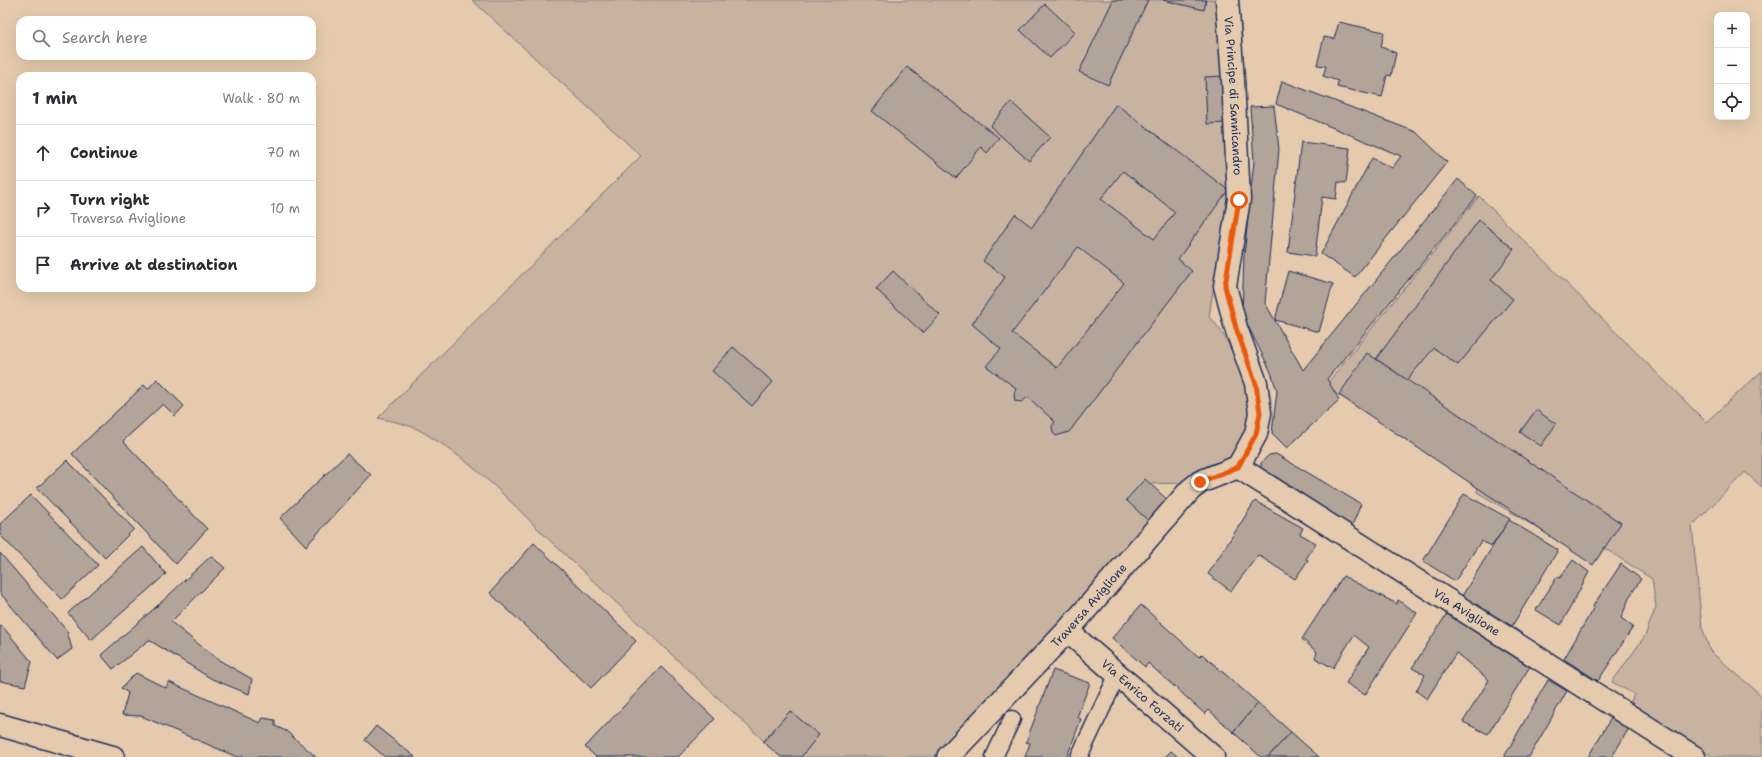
<!DOCTYPE html>
<html lang="en">
<head>
<meta charset="utf-8">
<style>
  :root { --surface:#fff; --page:#f7f7f7; --text:#2b2b33; --muted:#7c7c81; --line:#e1e1e2 }
  body { margin:0; font-family:"Shantell Sans",sans-serif; background:var(--page); color:var(--text) }
  .controls { position:absolute; right:12px; top:12px; display:grid; overflow:hidden; border-radius:8px; box-shadow:0 4px 16px #0002 }
  .controls button { width:36px; height:36px; display:grid; place-items:center; padding:0; border:0; border-bottom:1px solid var(--line); background:var(--surface); color:var(--text); font:20px sans-serif }
  .stop { position:absolute; width:12px; height:12px; margin:-9px; border:3px solid #ea580c; border-radius:50%; background:#fff }
  .stop.end { background:#ea580c; border-color:#fff; box-shadow:0 1px 4px #0008 }
  .list { margin:0; padding:0; list-style:none }
  h2 { display:flex; justify-content:space-between; align-items:center; height:52px; margin:0; padding:0 16px; font-size:17px }
  h2 small { font-size:13px; font-weight:400; color:var(--muted) }
  .list li { display:grid; grid-template-columns:26px 1fr auto; gap:12px; align-items:center; box-sizing:border-box; height:56px; padding:0 16px; border-top:1px solid var(--line) }
  .list b { display:block; font-size:15px; white-space:nowrap }
  .list p { margin:0; font-size:13px; white-space:nowrap; color:var(--muted) }
  .list em { font-size:13px; font-style:normal; color:var(--muted) }
  .icon { flex:none; width:22px; height:22px; fill:none; stroke:currentColor; stroke-width:2; stroke-linecap:round; stroke-linejoin:round }
  .map { position:relative; flex:none; width:1762px; height:757px; overflow:hidden }
  .search { position:absolute; background:var(--surface); box-shadow:0 4px 16px #0002; left:16px; top:16px; width:300px; height:44px; display:flex; align-items:center; gap:10px; box-sizing:border-box; padding:0 14px; border-radius:12px; color:var(--muted); font-size:15px }
  .panel { position:absolute; background:var(--surface); box-shadow:0 4px 16px #0002; left:16px; top:72px; width:300px; height:220px; border-radius:12px }
  .map>svg:first-child { display:block }
</style>
</head>
<body>
<div class="map">
<svg width="1762" height="757" viewBox="0 0 1762 757">
  <rect width="100%" height="100%" fill="#e5caad"/>
  <filter id="ink" filterUnits="userSpaceOnUse"><feTurbulence type="fractalNoise" baseFrequency=".025" numOctaves="2"/><feDisplacementMap in="SourceGraphic" scale="8" xChannelSelector="R" yChannelSelector="G"/><feConvolveMatrix kernelMatrix="1 2 1 2 8 2 1 2 1" color-interpolation-filters="sRGB"/></filter>
  <g filter="url(#ink)">
    <!-- green -->
    <g fill="#c8b3a1" stroke="#727180">
      <path d="M472 0H1217L1228 195 1209 317C1222 329 1230 346 1237 363 1240 372 1246 382 1248 392 1253 413 1245 441 1233 458 1213 463 1196 468 1182 483L1145 484 1170 509 943 757H781L541 532C504 494 466 456 419 430 407 424 391 421 378 418L641 156Z"/>
      <path d="M1479 196 1706 422 1762 371V487L1745 472 1692 526 1702 627 1710 651 1762 696V757H1713L1630 704 1634 694 1612 682 1645 636 1656 607 1652 579 1604 548 1594 562 1477 492 1478 486 1325 386Z"/>
    </g>
    <!-- building -->
    <g fill="#b3a499" stroke="#1b2f5e" fill-rule="evenodd">
      <path d="M1113 0H1148L1108 85 1079 72Z"/>
      <path d="M1163 0H1206L1204 10Z"/>
      <path d="M1045 4 1075 32 1050 58 1020 30Z"/>
      <path d="M1339 22 1384 32 1381 47 1396 53 1391 76 1387 75 1382 97 1337 87 1338 81 1323 76 1326 66 1317 65 1324 37 1334 39Z"/>
      <path d="M907 67 999 138 987 153 981 147 956 178 872 111Z"/>
      <path d="M1223 76 1225 123 1207 124 1205 77Z"/>
      <path d="M1282 81 1416 132 1447 162 1355 277 1321 254 1372 158 1392 168 1401 156 1276 104Z"/>
      <path d="M1011 102 1050 137 1029 161 990 126Z"/>
      <path d="M1116 104 1228 190 1178 259 1192 271 1069 432 1056 436 1053 433 1052 426 1055 422 1028 397 1021 402 1015 401 1014 394 1016 388 986 366 1001 349 972 324 1005 277 983 261 1015 214 1032 227ZM1123 171 1175 212 1154 239 1101 199ZM1078 247 1124 283 1057 368 1012 333Z"/>
      <path d="M1274 106 1279 149 1265 303 1303 370 1458 179 1477 196 1327 379 1339 400 1287 448 1272 433 1277 391 1271 372 1242 314 1244 256 1254 161 1250 107Z"/>
      <path d="M1301 142 1350 148 1346 183 1338 182 1336 199 1322 197 1315 256 1288 252Z"/>
      <path d="M1479 220 1514 249 1491 280 1513 299 1458 365 1434 348 1407 380 1376 359Z"/>
      <path d="M893 271 940 315 923 333 876 289Z"/>
      <path d="M1288 271 1333 284 1319 332 1275 320Z"/>
      <path d="M733 347 773 382 752 406 712 371Z"/>
      <path d="M1367 353 1621 523 1593 565 1339 395Z"/>
      <path d="M157 379 184 406 175 416 163 404 123 441 207 529 176 564 72 454 144 385 148 389Z"/>
      <path d="M1536 410 1556 424 1541 446 1520 432Z"/>
      <path d="M347 454 371 475 306 546 280 518Z"/>
      <path d="M1276 454 1361 504 1351 528 1261 472V463L1269 455Z"/>
      <path d="M67 460 134 529 105 558 37 488Z"/>
      <path d="M1145 479 1174 506 1155 527 1126 500Z"/>
      <path d="M1464 494 1510 519 1492 546 1481 541 1455 581 1423 561Z"/>
      <path d="M31 495 98 565 62 599 0 535V524Z"/>
      <path d="M1255 501 1303 528 1300 534 1316 543 1306 559 1308 560 1295 579 1258 555 1231 591 1208 574Z"/>
      <path d="M1509 520 1558 550 1512 626 1462 596Z"/>
      <path d="M534 543 636 641 591 688 490 593Z"/>
      <path d="M143 547 166 574 91 640 68 613Z"/>
      <path d="M0 553 67 631 72 649 57 660 0 593Z"/>
      <path d="M211 556 225 568 171 622 217 659 252 679 249 694 212 679 149 640 113 669 101 655 156 607Z"/>
      <path d="M1573 560 1589 572 1561 625 1536 610 1557 577 1560 578Z"/>
      <path d="M1621 564 1641 579 1630 596 1621 618 1633 627 1598 681 1564 659 1594 607 1593 606Z"/>
      <path d="M1343 576 1397 604 1398 600 1417 613 1365 695 1346 683 1369 647 1354 635 1333 668 1315 658 1317 652 1302 639Z"/>
      <path d="M1141 605 1199 657 1202 654 1258 703 1233 732 1209 710 1205 714 1148 663 1145 667 1112 638Z"/>
      <path d="M1448 612 1532 663 1488 734 1463 722 1489 680 1456 653 1427 699 1416 691 1425 675 1412 668Z"/>
      <path d="M0 626 3 627 32 662 25 686 0 681Z"/>
      <path d="M661 667 715 719 678 757H596L585 747Z"/>
      <path d="M1053 670 1090 683 1077 717 1081 719 1067 757H1025L1030 743 1026 742Z"/>
      <path d="M136 673 166 688 169 682 260 723 263 718 275 720V726L286 731 315 756V757H237L141 716 122 715 128 693 121 688Z"/>
      <path d="M1548 680 1567 691 1529 757H1504Z"/>
      <path d="M1258 703 1291 732 1268 757H1261L1233 732Z"/>
      <path d="M790 711 819 735 801 757H781L763 742Z"/>
      <path d="M1611 718 1629 728 1612 757H1588Z"/>
      <path d="M376 726 415 757H385L365 740Z"/>
      <path d="M1291 732 1319 757H1268Z"/>
      <path d="M1171 751 1178 757H1165Z"/>
    </g>
    <g fill="none" stroke-linecap="round" stroke-linejoin="round">
      <defs>
        <g id="service">
          <path d="M994 757 1012 719"/>
          <path d="M1079 757 1118 674"/>
        </g>
        <g id="minor">
          <path id="s1" d="M1227 0 1233 79 1239 199 1225 286 1236 328 1256 383 1260 413 1256 434 1238 467"/>
          <path id="s2" d="M1238 467 1694 757"/>
          <path id="s3" d="M1072 635 1213 757"/>
          <path id="s4" d="M948 757 1068 630 1190 490 1200 482 1238 467"/>
        </g>
        <path id="secondary" d="M0 725 113 757"/>
      </defs>
      <!-- service casing -->
      <use href="#service" stroke="#1b2f5e" stroke-width="19"/>
      <!-- minor casing -->
      <use href="#minor" stroke="#1b2f5e" stroke-width="25"/>
      <!-- secondary casing -->
      <use href="#secondary" stroke="#1b2f5e" stroke-width="25"/>
      <!-- service -->
      <use href="#service" stroke="#e5caad" stroke-width="16"/>
      <!-- minor -->
      <use href="#minor" stroke="#e5caad" stroke-width="22"/>
      <!-- secondary -->
      <use href="#secondary" stroke="#e5caad" stroke-width="22"/>
    </g>
  </g>
  <g fill="none" stroke-linecap="round" stroke-linejoin="round" filter="url(#ink)">
    <!-- route -->
    <path stroke="#ea580c" stroke-width="5" d="M1200 482 1238 467 1256 434 1260 413 1256 384 1236 328 1225 286 1239 200"/>
  </g>
  <g text-anchor="middle" stroke-width="3" stroke-linejoin="round" paint-order="stroke">
    <!-- street labels -->
    <g font-size="12" fill="#1b2f5e" stroke="#e5caad">
      <text dy="4" stroke="none"><textPath href="#s1" startOffset="96">Via Principe di Sannicandro</textPath></text>
      <text dy="4" stroke="none"><textPath href="#s4" startOffset="207">Traversa Aviglione</textPath></text>
      <text dy="4" stroke="none"><textPath href="#s2" startOffset="271">Via Aviglione</textPath></text>
      <text dy="4" stroke="none"><textPath href="#s3" startOffset="93">Via Enrico Forzati</textPath></text>
    </g>
  </g>
</svg>
<div class="controls">
<button>+</button>
<button>−</button>
<button><svg class="icon" aria-label="locate" viewBox="0 0 24 24"><circle cx="12" cy="12" r="6"/><path d="M12 2v4M12 18v4M2 12h4M18 12h4"/></svg></button>
</div>
<div class="stop" style="left:1239px;top:200px"></div>
<div class="stop end" style="left:1200px;top:482px"></div>
<div class="search"><svg class="icon" aria-label="search" viewBox="0 0 24 24"><circle cx="10" cy="10" r="6"/><path d="M15 15l6 6"/></svg>Search here</div>
<section class="panel">
<h2>1 min<small>Walk · 80 m</small></h2>
<ul class="list">
<li><svg class="icon" aria-label="ahead" viewBox="0 0 24 24"><path d="M12 20V5M6 11l6-6 6 6"/></svg><div><b>Continue</b></div><em>70 m</em></li>
<li><svg class="icon" aria-label="right" viewBox="0 0 24 24"><path d="M7 20v-9h11M14 6l5 5-5 5"/></svg><div><b>Turn right</b><p>Traversa Aviglione</p></div><em>10 m</em></li>
<li><svg class="icon" aria-label="arrive" viewBox="0 0 24 24"><path d="M6 21V4h12l-3 4 3 4H6"/></svg><div><b>Arrive at destination</b></div></li>
</ul>
</section>
</div>
</body>
</html>
